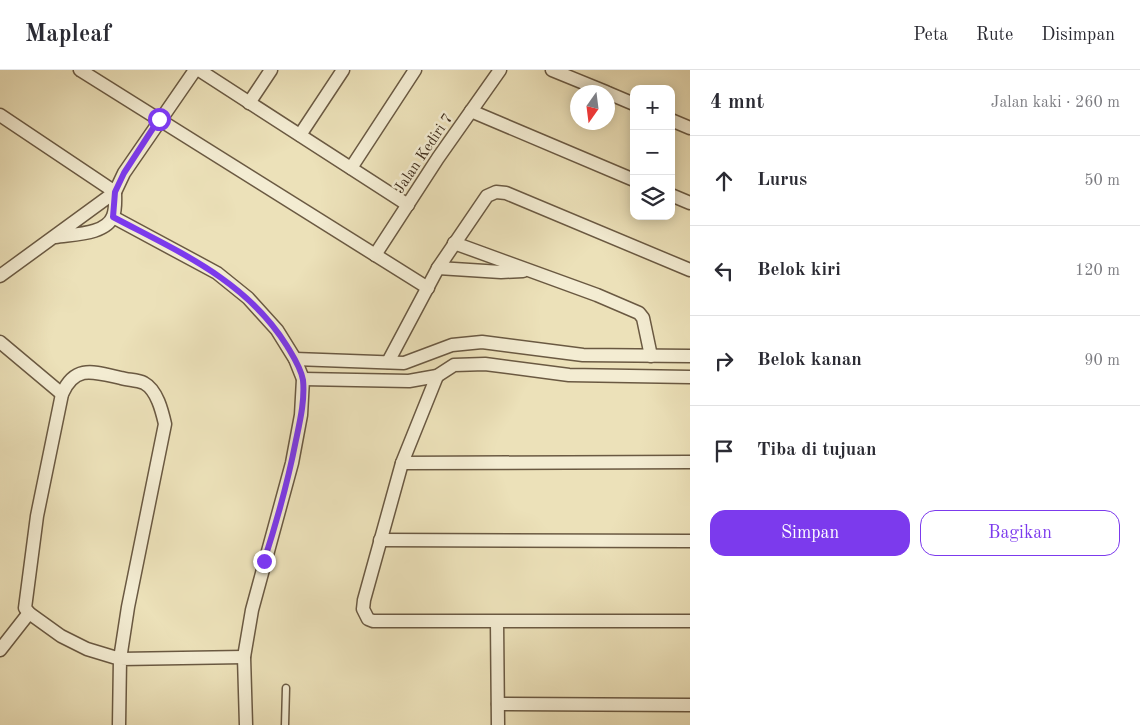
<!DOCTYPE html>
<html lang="id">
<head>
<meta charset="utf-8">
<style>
  :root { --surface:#fff; --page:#f7f7f7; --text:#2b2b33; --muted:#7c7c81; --line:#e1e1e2; --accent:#7c3aed }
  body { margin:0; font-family:"Old Standard TT",serif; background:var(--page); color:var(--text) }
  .controls { position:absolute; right:15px; top:15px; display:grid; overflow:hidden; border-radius:10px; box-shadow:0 2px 12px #0003 }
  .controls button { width:45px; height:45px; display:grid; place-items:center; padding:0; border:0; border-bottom:1px solid var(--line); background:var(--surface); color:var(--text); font:25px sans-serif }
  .compass { position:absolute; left:570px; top:15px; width:45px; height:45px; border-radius:50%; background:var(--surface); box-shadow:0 2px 12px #0003; rotate:194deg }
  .stop { position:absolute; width:15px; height:15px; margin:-11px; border:4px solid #7c3aed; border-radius:50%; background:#fff }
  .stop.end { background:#7c3aed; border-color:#fff; box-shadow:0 1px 5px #0008 }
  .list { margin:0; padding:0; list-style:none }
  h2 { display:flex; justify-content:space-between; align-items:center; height:65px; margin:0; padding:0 20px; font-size:21px }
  h2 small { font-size:16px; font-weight:400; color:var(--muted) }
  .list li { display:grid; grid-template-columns:32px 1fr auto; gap:15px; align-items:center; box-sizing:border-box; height:90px; padding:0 20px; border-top:1px solid var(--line) }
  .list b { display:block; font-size:19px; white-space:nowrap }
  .list em { font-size:16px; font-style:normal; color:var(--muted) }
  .actions { display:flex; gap:10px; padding:15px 20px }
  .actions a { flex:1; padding:11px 0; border:1px solid var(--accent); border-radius:15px; text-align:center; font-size:18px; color:var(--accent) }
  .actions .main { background:var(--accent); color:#fff }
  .icon { flex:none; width:28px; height:28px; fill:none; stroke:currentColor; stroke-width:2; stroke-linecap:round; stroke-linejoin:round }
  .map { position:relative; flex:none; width:690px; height:655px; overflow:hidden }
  header { display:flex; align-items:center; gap:30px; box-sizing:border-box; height:70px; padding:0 25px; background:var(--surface); border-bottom:1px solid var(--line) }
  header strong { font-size:24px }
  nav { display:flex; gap:28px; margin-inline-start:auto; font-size:18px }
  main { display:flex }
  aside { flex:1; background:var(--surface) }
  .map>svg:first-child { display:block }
</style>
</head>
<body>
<header>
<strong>Mapleaf</strong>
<nav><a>Peta</a><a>Rute</a><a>Disimpan</a></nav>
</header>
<main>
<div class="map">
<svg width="690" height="655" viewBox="0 0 690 655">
  <rect width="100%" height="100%" fill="#ece1b9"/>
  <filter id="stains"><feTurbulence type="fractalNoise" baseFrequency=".004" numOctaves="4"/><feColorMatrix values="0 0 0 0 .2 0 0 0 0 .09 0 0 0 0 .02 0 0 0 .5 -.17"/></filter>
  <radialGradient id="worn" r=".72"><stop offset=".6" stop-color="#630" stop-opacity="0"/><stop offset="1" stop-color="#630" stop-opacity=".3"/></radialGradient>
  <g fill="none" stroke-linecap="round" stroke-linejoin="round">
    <defs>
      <path id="service" d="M285 655 286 618"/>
      <g id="minor">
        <path d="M80 0 428 218"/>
        <path d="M199 0 408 135"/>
        <path d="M552 0 606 22"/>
        <path d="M608 23 634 34"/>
        <path d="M249 33 271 0"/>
        <path d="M471 41 634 110"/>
        <path d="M0 45 115 122 124 103 195 0"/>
        <path d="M671 50 690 58"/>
        <path d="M300 65 343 0"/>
        <path d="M351 98 415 0"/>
        <path d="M671 125 690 133"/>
        <path d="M113 147 217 203 248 228 277 260 295 289 303 309 301 345 292 393 252 540 244 587 246 655"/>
        <path d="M454 173 597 225 639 243 643 248 651 286"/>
        <path d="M375 185 438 88 500 0"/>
        <path d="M438 198 501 202 523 201"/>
        <path d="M0 206 115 122C115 129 116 139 113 146 106 165 72 164 55 167"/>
        <path d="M0 272 62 324"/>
        <path d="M295 289 404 293 452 275 482 272 583 285 690 286"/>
        <path d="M388 292 438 198 487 126 496 122 506 123 690 200"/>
        <path d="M437 306 402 393 364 530 363 539 368 549 373 551H690"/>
        <path d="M303 309 409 311 437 306 454 295 485 294 569 305 690 307"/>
        <path d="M402 393 690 392"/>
        <path d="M380 470 690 471"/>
        <path d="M497 552 498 655"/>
        <path d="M0 580 29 543"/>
        <path d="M498 634 690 635"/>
        <path d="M119 655 120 589 128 537 165 354C162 341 157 320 144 313 138 310 128 310 121 308 94 302 75 294 62 324L37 446 25 538 29 543 61 566 87 579 120 589 244 587"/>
      </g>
    </defs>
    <!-- service casing -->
    <use href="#service" stroke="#6a5942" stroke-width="9"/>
    <!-- minor casing -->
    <use href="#minor" stroke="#6a5942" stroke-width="15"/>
    <!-- service -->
    <use href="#service" stroke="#f3ecd2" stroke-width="6"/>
    <!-- minor -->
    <use href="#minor" stroke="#f3ecd2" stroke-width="12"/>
  </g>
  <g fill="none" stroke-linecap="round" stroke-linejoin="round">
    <!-- route -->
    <path stroke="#7c3aed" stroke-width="6" d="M159 49 124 103 115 122 113 147C179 182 246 210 287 276 293 286 301 298 303 310 305 330 300 351 296 370 288 411 277 451 264 491"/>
  </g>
  <g text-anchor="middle" stroke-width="5" stroke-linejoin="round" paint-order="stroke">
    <!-- street labels -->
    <g font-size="15" fill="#3e2c1b" stroke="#f3ecd2">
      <text transform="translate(423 83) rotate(-56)" y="5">Jalan Kediri 7</text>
    </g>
  </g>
  <rect width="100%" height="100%" filter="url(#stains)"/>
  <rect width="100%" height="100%" fill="url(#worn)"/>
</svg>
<div class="controls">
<button>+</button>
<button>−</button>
<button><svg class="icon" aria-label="layers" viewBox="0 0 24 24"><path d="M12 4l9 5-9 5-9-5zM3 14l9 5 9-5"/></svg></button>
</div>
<svg class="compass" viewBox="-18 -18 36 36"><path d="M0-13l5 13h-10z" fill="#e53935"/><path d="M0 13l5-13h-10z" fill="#7c7c81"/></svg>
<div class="stop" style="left:159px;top:49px"></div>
<div class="stop end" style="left:264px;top:491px"></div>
</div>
<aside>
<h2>4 mnt<small>Jalan kaki · 260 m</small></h2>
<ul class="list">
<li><svg class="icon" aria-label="ahead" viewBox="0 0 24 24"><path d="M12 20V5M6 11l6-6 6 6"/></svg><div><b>Lurus</b></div><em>50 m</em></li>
<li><svg class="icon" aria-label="left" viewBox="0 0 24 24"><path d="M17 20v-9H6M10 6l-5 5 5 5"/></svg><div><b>Belok kiri</b></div><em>120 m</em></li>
<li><svg class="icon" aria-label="right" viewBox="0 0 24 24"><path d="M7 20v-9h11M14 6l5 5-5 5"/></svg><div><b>Belok kanan</b></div><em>90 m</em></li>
<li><svg class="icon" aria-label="arrive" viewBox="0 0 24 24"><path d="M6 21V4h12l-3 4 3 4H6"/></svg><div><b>Tiba di tujuan</b></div></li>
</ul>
<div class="actions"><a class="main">Simpan</a><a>Bagikan</a></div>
</aside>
</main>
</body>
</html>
